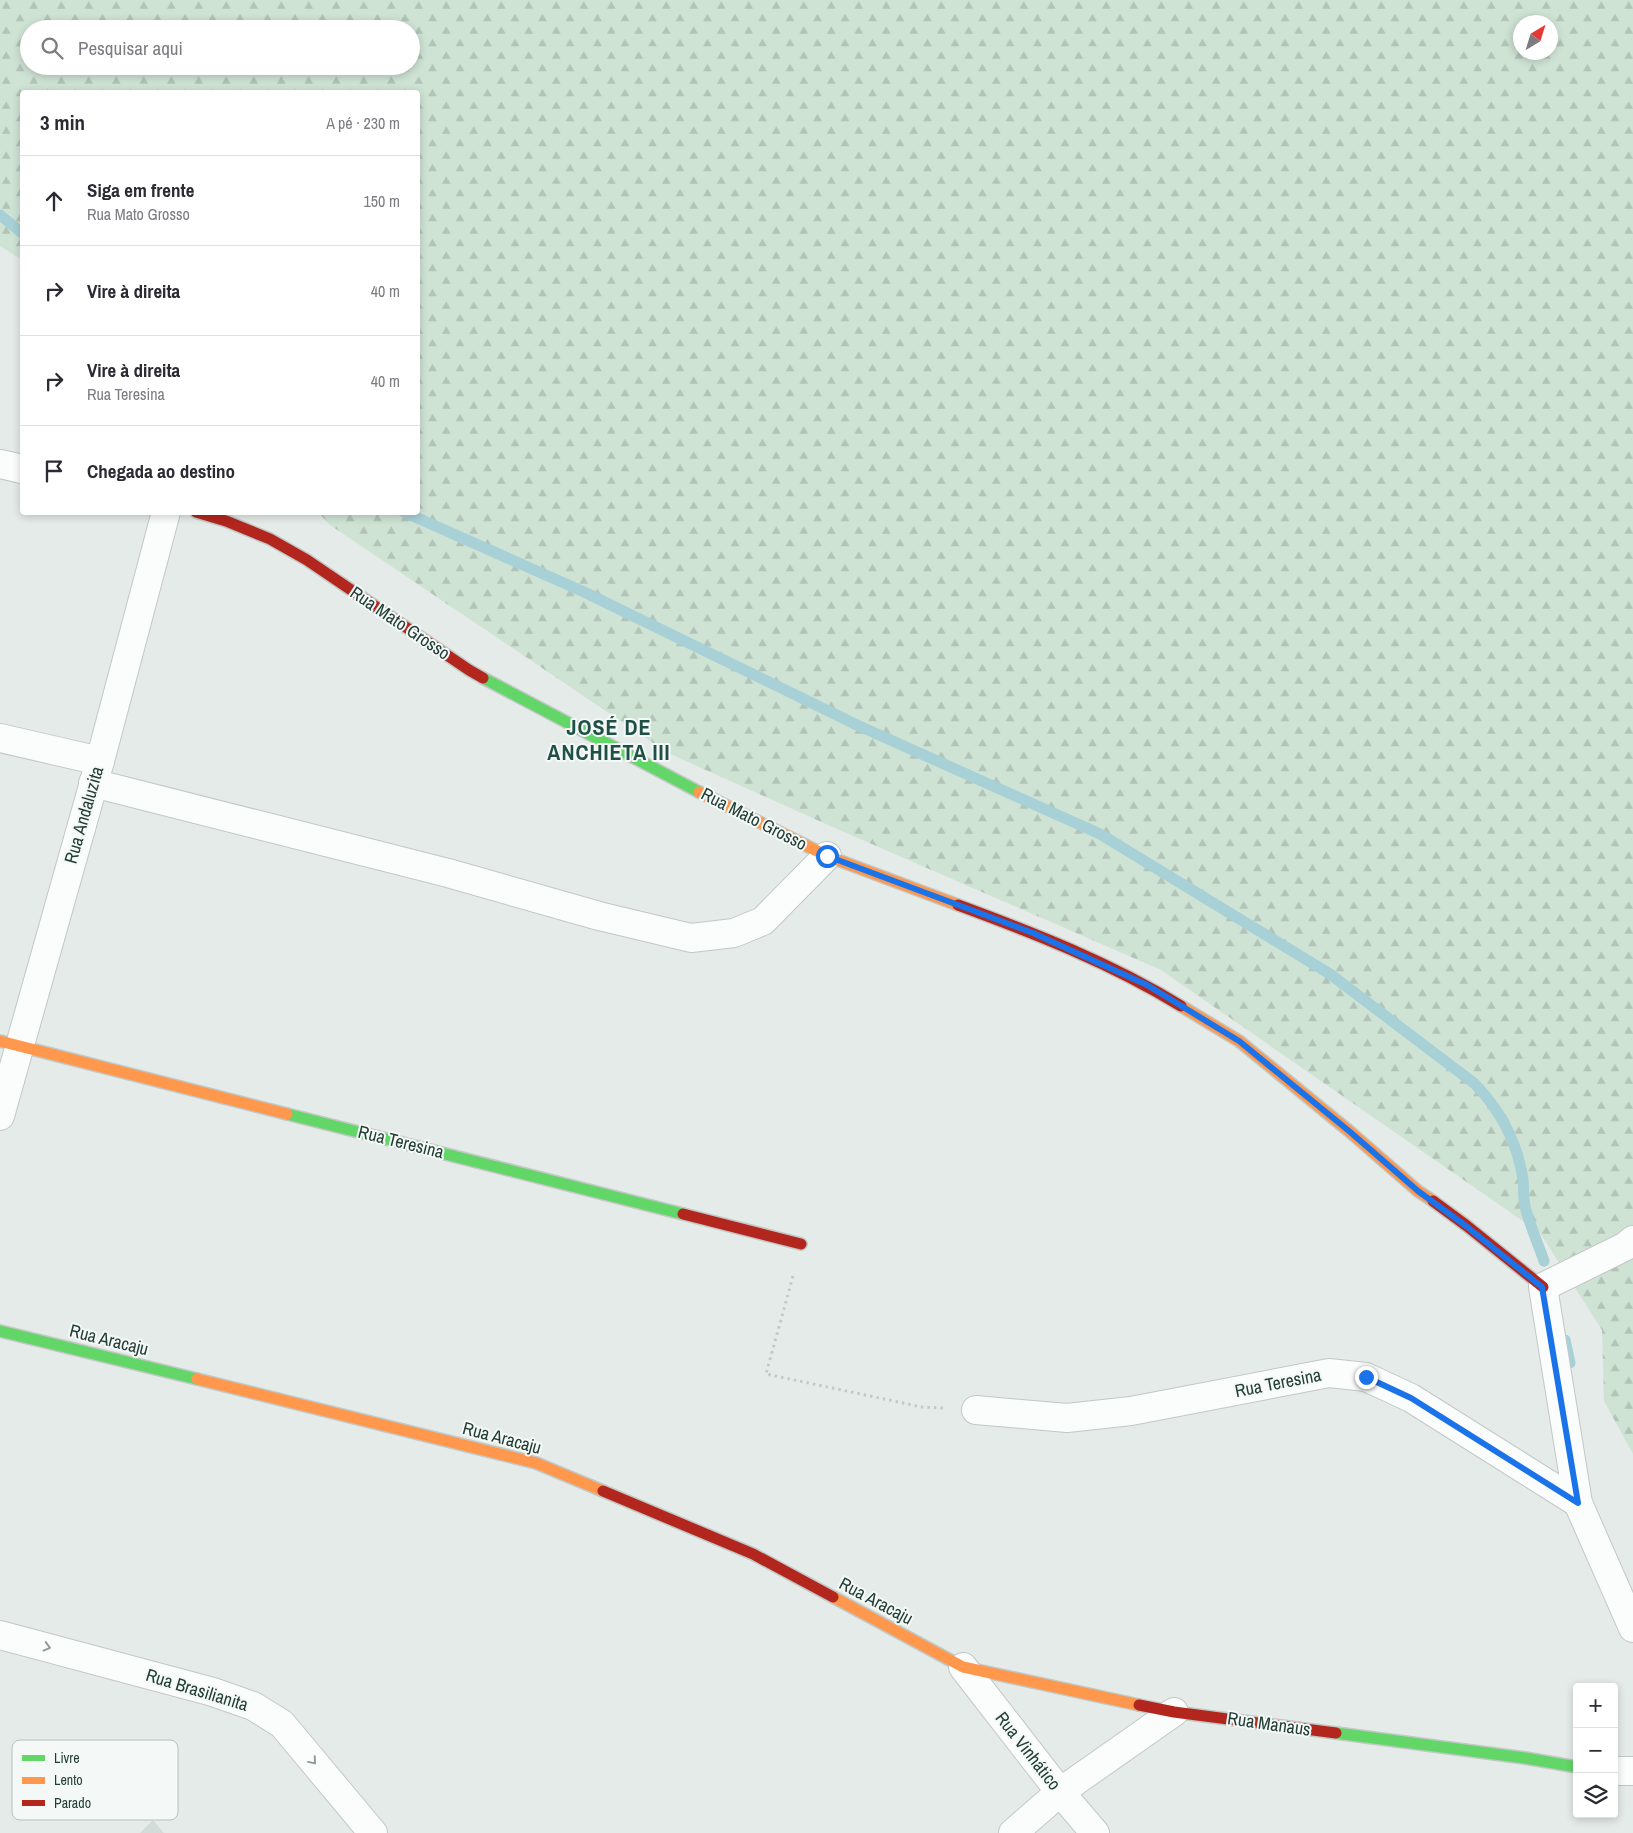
<!DOCTYPE html>
<html lang="pt">
<head>
<meta charset="utf-8">
<style>
  :root { --surface:#fff; --page:#f7f7f7; --text:#2b2b33; --muted:#7c7c81; --line:#e1e1e2 }
  body { margin:0; font-family:"Archivo Narrow",sans-serif; background:var(--page); color:var(--text) }
  .controls { position:absolute; right:15px; bottom:15px; display:grid; overflow:hidden; border-radius:5px; box-shadow:0 2px 8px #0003 }
  .controls button { width:45px; height:45px; display:grid; place-items:center; padding:0; border:0; border-bottom:1px solid var(--line); background:var(--surface); color:var(--text); font:25px sans-serif }
  .compass { position:absolute; left:1513px; top:15px; width:45px; height:45px; border-radius:50%; background:var(--surface); box-shadow:0 2px 8px #0003; rotate:38deg }
  .stop { position:absolute; width:15px; height:15px; margin:-11px; border:4px solid #1a73e8; border-radius:50%; background:#fff }
  .stop.end { background:#1a73e8; border-color:#fff; box-shadow:0 1px 5px #0008 }
  .list { margin:0; padding:0; list-style:none }
  h2 { display:flex; justify-content:space-between; align-items:center; height:65px; margin:0; padding:0 20px; font-size:21px }
  h2 small { font-size:16px; font-weight:400; color:var(--muted) }
  .list li { display:grid; grid-template-columns:32px 1fr auto; gap:15px; align-items:center; box-sizing:border-box; height:90px; padding:0 20px; border-top:1px solid var(--line) }
  .list b { display:block; font-size:19px; white-space:nowrap }
  .list p { margin:0; font-size:16px; white-space:nowrap; color:var(--muted) }
  .list em { font-size:16px; font-style:normal; color:var(--muted) }
  .icon { flex:none; width:28px; height:28px; fill:none; stroke:currentColor; stroke-width:2; stroke-linecap:round; stroke-linejoin:round }
  .map { position:relative; flex:none; width:1633px; height:1833px; overflow:hidden }
  .search { position:absolute; background:var(--surface); box-shadow:0 2px 8px #0003; left:20px; top:20px; width:400px; height:55px; display:flex; align-items:center; gap:12px; box-sizing:border-box; padding:0 18px; border-radius:28px; color:var(--muted); font-size:19px }
  .panel { position:absolute; background:var(--surface); box-shadow:0 2px 8px #0003; left:20px; top:90px; width:400px; height:425px; border-radius:5px }
  .map>svg:first-child { display:block }
</style>
</head>
<body>
<div class="map">
<svg width="1633" height="1833" viewBox="0 0 1633 1833">
  <defs>
    <pattern id="forest-firs" width="22" height="20" patternUnits="userSpaceOnUse" patternTransform="scale(1.25)"><rect width="22" height="20" fill="#cfe3d5"/><path d="M5 1l3.5 6h-7zM16 11l3.5 6h-7z" fill="#b1c4b7"/></pattern>
  </defs>
  <rect width="100%" height="100%" fill="#e5ebe8"/>
  <!-- built -->
  <path fill="#d3dcd8" d="M153 1820 164 1833H140Z"/>
  <!-- forest -->
  <path fill="url(#forest-firs)" fill-rule="evenodd" d="M0 0H1633V1454L1604 1401 1602 1330 1540 1233 1161 970 828 825 668 753 330 525 319 513 418 512V92H22V260L0 246ZM1520 22H1550V52H1520ZM29 29H411V66H29Z"/>
  <g fill="none" stroke-linecap="round" stroke-linejoin="round">
    <!-- stream -->
    <g stroke="#a7d0d7" stroke-width="11">
      <path d="M0 215 22 233"/>
      <path d="M404 512 584 592 857 725 1100 834 1330 974 1475 1084C1501 1111 1517 1141 1523 1179 1524 1188 1523 1197 1525 1206 1529 1224 1538 1243 1544 1261"/>
      <path d="M1565 1340 1570 1363"/>
    </g>
    <defs>
      <g id="street">
        <path d="M0 464 22 469"/>
        <path d="M0 738 100 761"/>
        <path d="M93 783 448 873 599 916 691 938 734 933 763 921 827 856"/>
        <path d="M0 1116 100 761 166 512"/>
        <path d="M1633 1240 1626 1246 1543 1287 1578 1503 1633 1628"/>
        <path d="M976 1410 1067 1418 1131 1411 1329 1373 1366 1377 1411 1398 1578 1503"/>
        <path d="M0 1635 213 1692 253 1706 282 1724 373 1833"/>
        <path d="M963 1667 1060 1792 1095 1833"/>
        <path d="M1614 1771H1633"/>
        <path d="M1013 1833 1060 1792 1174 1712"/>
      </g>
      <g id="fast">
        <path d="M483 678 699 792"/>
        <path d="M287 1114 683 1214"/>
        <path d="M0 1331 197 1379"/>
        <path d="M1336 1733 1525 1758 1577 1767"/>
      </g>
      <g id="slow">
        <path d="M699 792 827 856 958 905"/>
        <path d="M1181 1006 1239 1041 1349 1131 1418 1191 1433 1201"/>
        <path d="M0 1041 287 1114"/>
        <path d="M197 1379 536 1463 603 1491"/>
        <path d="M833 1597 963 1667 1139 1705"/>
      </g>
      <g id="jam">
        <path d="M196 512 226 521 270 539 307 560 469 670 483 678"/>
        <path d="M958 905C1034 933 1111 963 1181 1006"/>
        <path d="M1433 1201 1467 1226 1543 1287"/>
        <path d="M683 1214 801 1244"/>
        <path d="M603 1491 753 1554 833 1597"/>
        <path d="M1139 1705 1174 1712 1336 1733"/>
      </g>
    </defs>
    <!-- street casing -->
    <use href="#street" stroke="#c2c8c5" stroke-width="30"/>
    <!-- fast casing -->
    <use href="#fast" stroke="#c1c8c5" stroke-width="14"/>
    <!-- slow casing -->
    <use href="#slow" stroke="#c1c8c5" stroke-width="14"/>
    <!-- jam casing -->
    <use href="#jam" stroke="#c1c8c5" stroke-width="14"/>
    <!-- path -->
    <path stroke="#c2cac7" stroke-width="3" stroke-dasharray="2.5 4" stroke-linecap="butt" d="M793 1276 766 1374 922 1407 943 1408"/>
    <!-- street -->
    <use href="#street" stroke="#fbfcfc" stroke-width="28"/>
    <!-- fast -->
    <use href="#fast" stroke="#63d668" stroke-width="11"/>
    <!-- slow -->
    <use href="#slow" stroke="#ff974d" stroke-width="11"/>
    <!-- jam -->
    <use href="#jam" stroke="#b3261e" stroke-width="11"/>
  </g>
  <!-- one-way arrows -->
  <defs><path id="oneway-chevron" d="M-2-3.5L2.5 0L-2 3.5" fill="none" stroke-width="1.6" stroke-linecap="round" stroke-linejoin="round" transform="scale(1.25)"/></defs>
  <g stroke="#8f9d9a">
    <use href="#oneway-chevron" transform="translate(47 1647) rotate(15)"/>
    <use href="#oneway-chevron" transform="translate(313 1761) rotate(50)"/>
  </g>
  <g fill="none" stroke-linecap="round" stroke-linejoin="round">
    <!-- route -->
    <path stroke="#1a73e8" stroke-width="6" d="M827 856 1033 933 1147 985 1239 1041 1349 1131 1418 1191 1466 1226 1542 1287 1578 1503 1411 1398 1366 1377"/>
  </g>
  <g text-anchor="middle" stroke-width="4" stroke-linejoin="round" paint-order="stroke">
    <!-- street labels -->
    <g font-size="18" fill="#233e37" stroke="#f4f9f7">
      <text transform="translate(400 623) rotate(34)" y="6">Rua Mato Grosso</text>
      <text transform="translate(84 815) rotate(-74)" y="6">Rua Andaluzita</text>
      <text transform="translate(754 819) rotate(27)" y="6">Rua Mato Grosso</text>
      <text transform="translate(401 1142) rotate(14)" y="6">Rua Teresina</text>
      <text transform="translate(109 1340) rotate(14)" y="6">Rua Aracaju</text>
      <text transform="translate(1278 1383) rotate(-11)" y="6">Rua Teresina</text>
      <text transform="translate(502 1438) rotate(15)" y="6">Rua Aracaju</text>
      <text transform="translate(876 1601) rotate(28)" y="6">Rua Aracaju</text>
      <text transform="translate(197 1690) rotate(17)" y="6">Rua Brasilianita</text>
      <text transform="translate(1269 1724) rotate(8)" y="6">Rua Manaus</text>
      <text transform="translate(1028 1751) rotate(52)" y="6">Rua Vinhático</text>
    </g>
    <!-- district labels -->
    <g font-size="22" font-weight="bold" letter-spacing="1" fill="#204f45" stroke="#f4f9f7">
      <text x="609" y="735">JOSÉ DE<tspan x="609" dy="25">ANCHIETA III</tspan></text>
    </g>
  </g>
  <!-- legend -->
  <rect x="12" y="1740" width="166" height="80" rx="8" fill="#f4f9f7" stroke="#b5c1bd" stroke-width="1"/>
  <rect x="22" y="1755" width="23" height="6" fill="#63d668"/>
  <rect x="22" y="1777" width="23" height="7" fill="#ff974d"/>
  <rect x="22" y="1800" width="23" height="6" fill="#b3261e"/>
  <g font-size="14" fill="#233e37">
    <text x="54" y="1763">Livre</text>
    <text x="54" y="1785">Lento</text>
    <text x="54" y="1808">Parado</text>
  </g>
</svg>
<div class="controls">
<button>+</button>
<button>−</button>
<button><svg class="icon" aria-label="layers" viewBox="0 0 24 24"><path d="M12 4l9 5-9 5-9-5zM3 14l9 5 9-5"/></svg></button>
</div>
<svg class="compass" viewBox="-18 -18 36 36"><path d="M0-13l5 13h-10z" fill="#e53935"/><path d="M0 13l5-13h-10z" fill="#7c7c81"/></svg>
<div class="stop" style="left:827px;top:856px"></div>
<div class="stop end" style="left:1366px;top:1377px"></div>
<div class="search"><svg class="icon" aria-label="search" viewBox="0 0 24 24"><circle cx="10" cy="10" r="6"/><path d="M15 15l6 6"/></svg>Pesquisar aqui</div>
<section class="panel">
<h2>3 min<small>A pé · 230 m</small></h2>
<ul class="list">
<li><svg class="icon" aria-label="ahead" viewBox="0 0 24 24"><path d="M12 20V5M6 11l6-6 6 6"/></svg><div><b>Siga em frente</b><p>Rua Mato Grosso</p></div><em>150 m</em></li>
<li><svg class="icon" aria-label="right" viewBox="0 0 24 24"><path d="M7 20v-9h11M14 6l5 5-5 5"/></svg><div><b>Vire à direita</b></div><em>40 m</em></li>
<li><svg class="icon" aria-label="right" viewBox="0 0 24 24"><path d="M7 20v-9h11M14 6l5 5-5 5"/></svg><div><b>Vire à direita</b><p>Rua Teresina</p></div><em>40 m</em></li>
<li><svg class="icon" aria-label="arrive" viewBox="0 0 24 24"><path d="M6 21V4h12l-3 4 3 4H6"/></svg><div><b>Chegada ao destino</b></div></li>
</ul>
</section>
</div>
</body>
</html>
